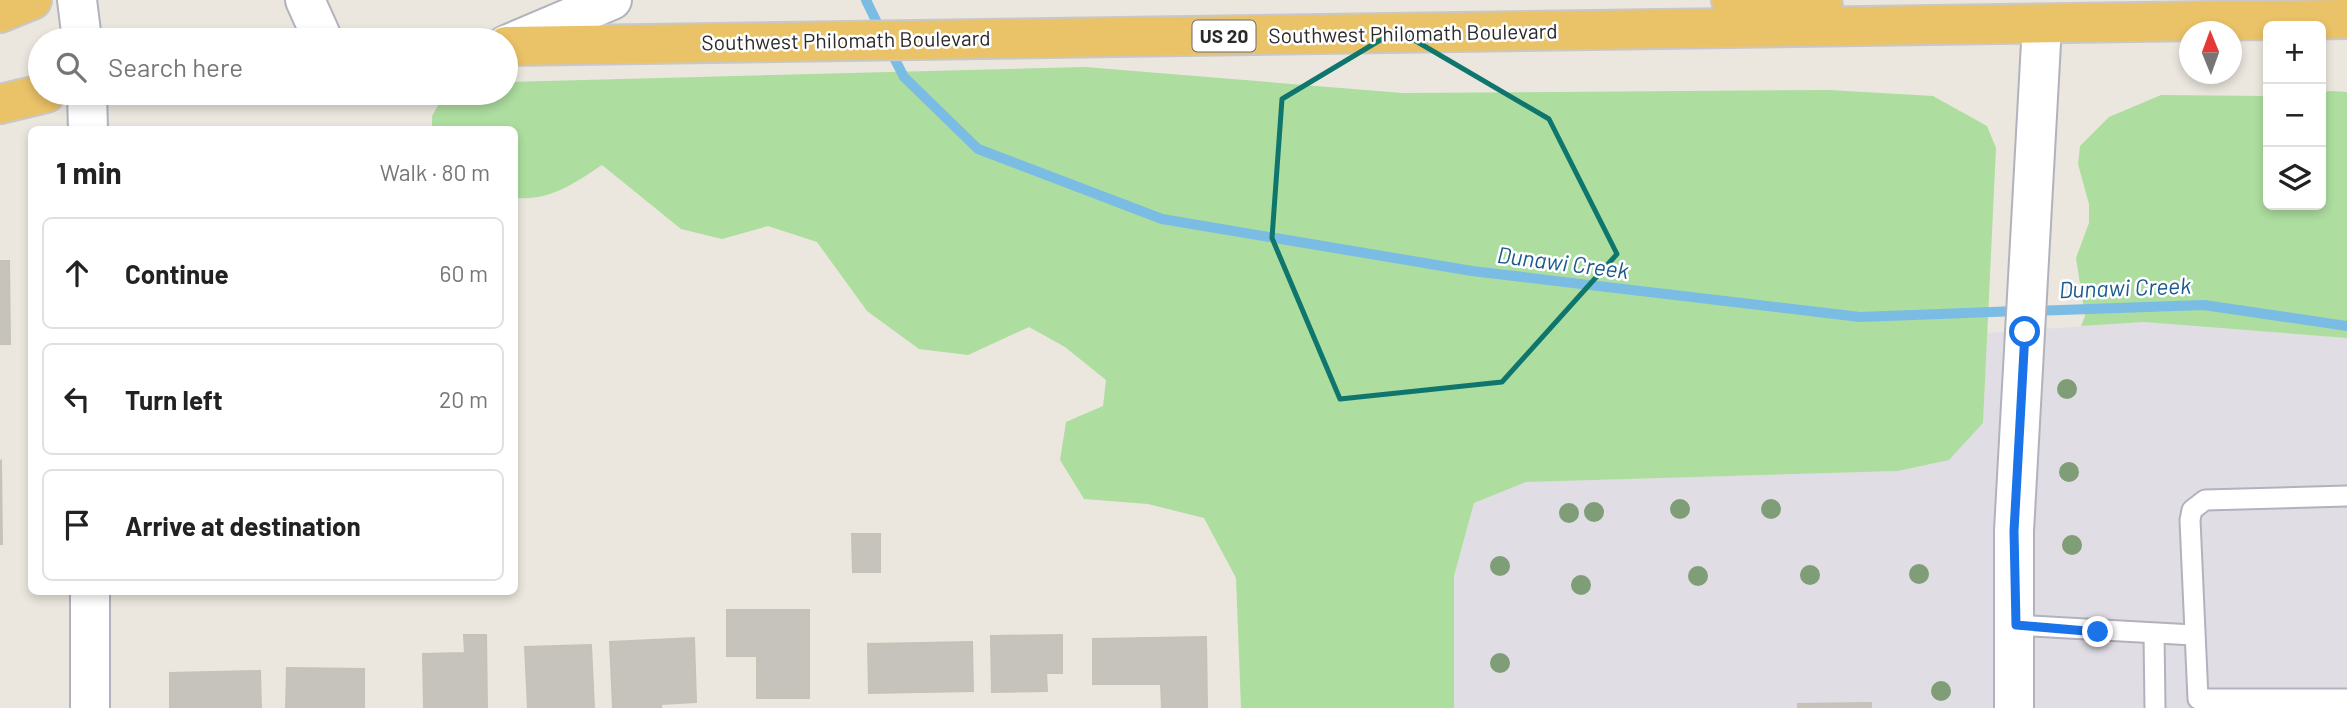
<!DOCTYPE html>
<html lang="en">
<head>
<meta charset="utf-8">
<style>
  :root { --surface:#fff; --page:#f6f6f6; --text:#222; --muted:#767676; --line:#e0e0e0 }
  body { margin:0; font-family:Barlow,sans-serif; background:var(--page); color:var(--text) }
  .controls { position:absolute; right:21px; top:21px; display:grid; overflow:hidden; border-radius:10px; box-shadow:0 4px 10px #0003 }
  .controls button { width:63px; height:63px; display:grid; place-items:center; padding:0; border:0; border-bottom:2px solid var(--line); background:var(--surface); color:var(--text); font:35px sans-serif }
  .compass { position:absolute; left:2179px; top:21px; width:63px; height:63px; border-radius:50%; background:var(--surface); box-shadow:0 4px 10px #0003; rotate:359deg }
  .stop { position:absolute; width:21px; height:21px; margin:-16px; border:5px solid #1a73e8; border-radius:50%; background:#fff }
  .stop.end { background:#1a73e8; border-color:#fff; box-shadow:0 2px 7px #0008 }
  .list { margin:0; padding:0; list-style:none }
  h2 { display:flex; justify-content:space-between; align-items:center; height:91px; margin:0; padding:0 28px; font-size:30px }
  h2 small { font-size:23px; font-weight:400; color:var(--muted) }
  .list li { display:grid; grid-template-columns:46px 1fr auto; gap:21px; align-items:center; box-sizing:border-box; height:112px; margin:0 14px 14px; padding:0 14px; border:2px solid var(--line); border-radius:10px }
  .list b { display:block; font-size:26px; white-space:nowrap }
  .list em { font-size:23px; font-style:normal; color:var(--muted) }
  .icon { flex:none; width:38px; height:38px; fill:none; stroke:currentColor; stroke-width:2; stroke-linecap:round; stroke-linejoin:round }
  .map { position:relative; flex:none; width:2347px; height:708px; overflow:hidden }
  .search { position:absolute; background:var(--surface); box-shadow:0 4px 10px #0003; left:28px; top:28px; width:490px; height:77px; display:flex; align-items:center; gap:18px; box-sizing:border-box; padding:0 24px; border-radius:38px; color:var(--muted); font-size:26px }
  .panel { position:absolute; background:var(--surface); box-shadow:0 4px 10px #0003; left:28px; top:126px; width:490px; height:469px; border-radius:10px }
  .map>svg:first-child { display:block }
</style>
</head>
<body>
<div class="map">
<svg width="2347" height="708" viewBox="0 0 2347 708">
  <rect width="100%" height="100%" fill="#ebe7de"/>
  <!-- industrial -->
  <path fill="#e0dde4" d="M2144 322 2347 338V708H1454V576L1474 503 1526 482 1898 471 1949 460 1983 423 1987 333Z"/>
  <!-- green -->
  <g fill="#addd9f">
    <path d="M1085 67 1402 93 1829 90 1933 96 1987 126 1996 148 1983 423 1949 460 1898 471 1526 482 1474 503 1454 576V708H1241L1236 578 1204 518 1148 504 1084 499 1060 460 1066 422 1103 406 1106 380 1065 347 1029 327 968 355 919 349 867 311 817 242 768 226 722 239 681 229 602 165C575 183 550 201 515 198L514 130 432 129V116L445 93H506V82Z"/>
    <path d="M2332 91 2347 92V338L2144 322 2081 326 2085 316 2076 258 2089 223V204L2078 164 2080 146 2109 117 2161 95 2268 96V205H2321V92Z"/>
  </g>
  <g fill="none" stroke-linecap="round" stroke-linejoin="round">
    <!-- stream -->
    <g stroke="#7abce3" stroke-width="10">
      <path d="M866 0 881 31"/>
      <path d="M889 48 904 77 978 149 1162 219 1472 271 1860 317 2018 311"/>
      <path d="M2033 311 2204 305 2347 326"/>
    </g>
  </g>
  <!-- building -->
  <g fill="#c6c3bd" stroke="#c6c2b7" stroke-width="2">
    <path d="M0 261H9L10 344H0Z"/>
    <path d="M1 461 2 544H0V462Z"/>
    <path d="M852 534H880V572H853Z"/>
    <path d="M727 610H809V698H757V656H727Z"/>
    <path d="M464 635H486L487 708H424L423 654 465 653Z"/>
    <path d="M1062 635V673H1046L1047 691 992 692 991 636Z"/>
    <path d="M1206 637 1207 707 1162 708 1161 684H1093V639Z"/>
    <path d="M694 638 696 702 661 704V708H613L610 642Z"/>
    <path d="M972 642 973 691 869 693 868 644Z"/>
    <path d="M591 645 594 708H528L525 647Z"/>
    <path d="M287 668 364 669V708H286Z"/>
    <path d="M260 671 261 708H170V673Z"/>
    <path d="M1871 703V708H1798V704Z"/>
  </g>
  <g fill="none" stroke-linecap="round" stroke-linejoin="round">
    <defs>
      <g id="service">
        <path d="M2347 496 2205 500 2192 510 2190 520 2198 699H2347"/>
        <path d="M2016 625 2193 635"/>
        <path d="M2154 634 2155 708"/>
      </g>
      <g id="minor">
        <path d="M77 0 82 40"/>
        <path d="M305 0 323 40"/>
        <path d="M87 93 88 130"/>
        <path d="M90 592V708"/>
        <path d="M2014 708V531L2042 25"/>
      </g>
      <path id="secondary" d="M506 45 612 0"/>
      <g id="trunk">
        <path d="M1731 0 1823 6"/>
        <path d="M0 13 32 0"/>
        <path d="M506 46 2347 19"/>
        <path d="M0 104 46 93"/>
      </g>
    </defs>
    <!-- service casing -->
    <use href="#service" stroke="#b1b2bc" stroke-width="23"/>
    <!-- minor casing -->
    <use href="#minor" stroke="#b1b2bc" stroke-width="42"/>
    <!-- secondary casing -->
    <use href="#secondary" stroke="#b1b2bc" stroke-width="42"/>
    <!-- trunk casing -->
    <use href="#trunk" stroke="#c8c8c8" stroke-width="42"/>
    <!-- service -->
    <use href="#service" stroke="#fff" stroke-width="19"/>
    <!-- minor -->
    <use href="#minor" stroke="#fff" stroke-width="38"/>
    <!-- secondary -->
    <use href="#secondary" stroke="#fff" stroke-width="38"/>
    <!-- trunk -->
    <use href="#trunk" stroke="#eac267" stroke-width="38"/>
  </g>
  <!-- trees -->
  <g fill="#7f9d76">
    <circle cx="2067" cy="389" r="10"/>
    <circle cx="2069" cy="472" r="10"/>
    <circle cx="1680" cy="509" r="10"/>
    <circle cx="1771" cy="509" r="10"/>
    <circle cx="1594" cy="512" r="10"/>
    <circle cx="1569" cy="513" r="10"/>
    <circle cx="2072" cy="545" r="10"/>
    <circle cx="1500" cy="566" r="10"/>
    <circle cx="1919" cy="574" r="10"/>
    <circle cx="1810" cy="575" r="10"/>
    <circle cx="1698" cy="576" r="10"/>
    <circle cx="1581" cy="585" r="10"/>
    <circle cx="1500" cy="663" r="10"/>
    <circle cx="1941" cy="691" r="10"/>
  </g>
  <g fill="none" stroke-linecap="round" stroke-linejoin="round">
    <!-- route -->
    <path stroke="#1a73e8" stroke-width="9" d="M2025 332 2014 531 2016 625 2098 632"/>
  </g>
  <!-- marked area -->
  <path fill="none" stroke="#0f766e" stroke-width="5" stroke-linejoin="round" d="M1397 30 1549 119 1617 254 1502 382 1340 399 1272 238 1282 99Z"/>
  <g text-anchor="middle" stroke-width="5" stroke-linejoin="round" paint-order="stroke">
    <!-- shield labels -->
    <rect fill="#fff" stroke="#6a6a6a" stroke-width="2" x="1192.5" y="20.5" width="63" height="31" rx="5"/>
    <g font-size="19" font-weight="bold" fill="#2a2a2a">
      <text x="1224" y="43">US 20</text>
    </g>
    <!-- street labels -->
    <g font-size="21" fill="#2a2a2a" stroke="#fff">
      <text transform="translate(1413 34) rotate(-1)" y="7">Southwest Philomath Boulevard</text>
      <text transform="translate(846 41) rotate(-1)" y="7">Southwest Philomath Boulevard</text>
    </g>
    <!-- water labels -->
    <g font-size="23" font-style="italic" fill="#1a5a8f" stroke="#fff">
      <text transform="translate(1563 263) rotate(7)" y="8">Dunawi Creek</text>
      <text transform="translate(2125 288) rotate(-2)" y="8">Dunawi Creek</text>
    </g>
  </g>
</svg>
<div class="controls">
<button>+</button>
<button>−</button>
<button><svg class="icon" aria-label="layers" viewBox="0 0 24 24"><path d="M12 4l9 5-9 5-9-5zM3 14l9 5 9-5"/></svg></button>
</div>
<svg class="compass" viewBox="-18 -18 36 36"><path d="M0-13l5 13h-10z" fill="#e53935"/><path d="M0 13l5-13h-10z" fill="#767676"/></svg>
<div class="stop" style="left:2025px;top:332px"></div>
<div class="stop end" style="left:2098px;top:632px"></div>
<div class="search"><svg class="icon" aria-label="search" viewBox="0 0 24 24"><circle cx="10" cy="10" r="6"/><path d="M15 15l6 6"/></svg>Search here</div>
<section class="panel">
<h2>1 min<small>Walk · 80 m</small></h2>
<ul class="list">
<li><svg class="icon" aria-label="ahead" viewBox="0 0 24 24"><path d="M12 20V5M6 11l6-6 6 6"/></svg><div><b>Continue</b></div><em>60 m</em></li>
<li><svg class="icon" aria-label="left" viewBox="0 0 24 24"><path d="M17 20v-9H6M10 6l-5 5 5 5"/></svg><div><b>Turn left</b></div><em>20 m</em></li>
<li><svg class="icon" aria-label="arrive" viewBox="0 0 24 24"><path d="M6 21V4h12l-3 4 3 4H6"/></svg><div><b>Arrive at destination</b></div></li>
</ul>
</section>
</div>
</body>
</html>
